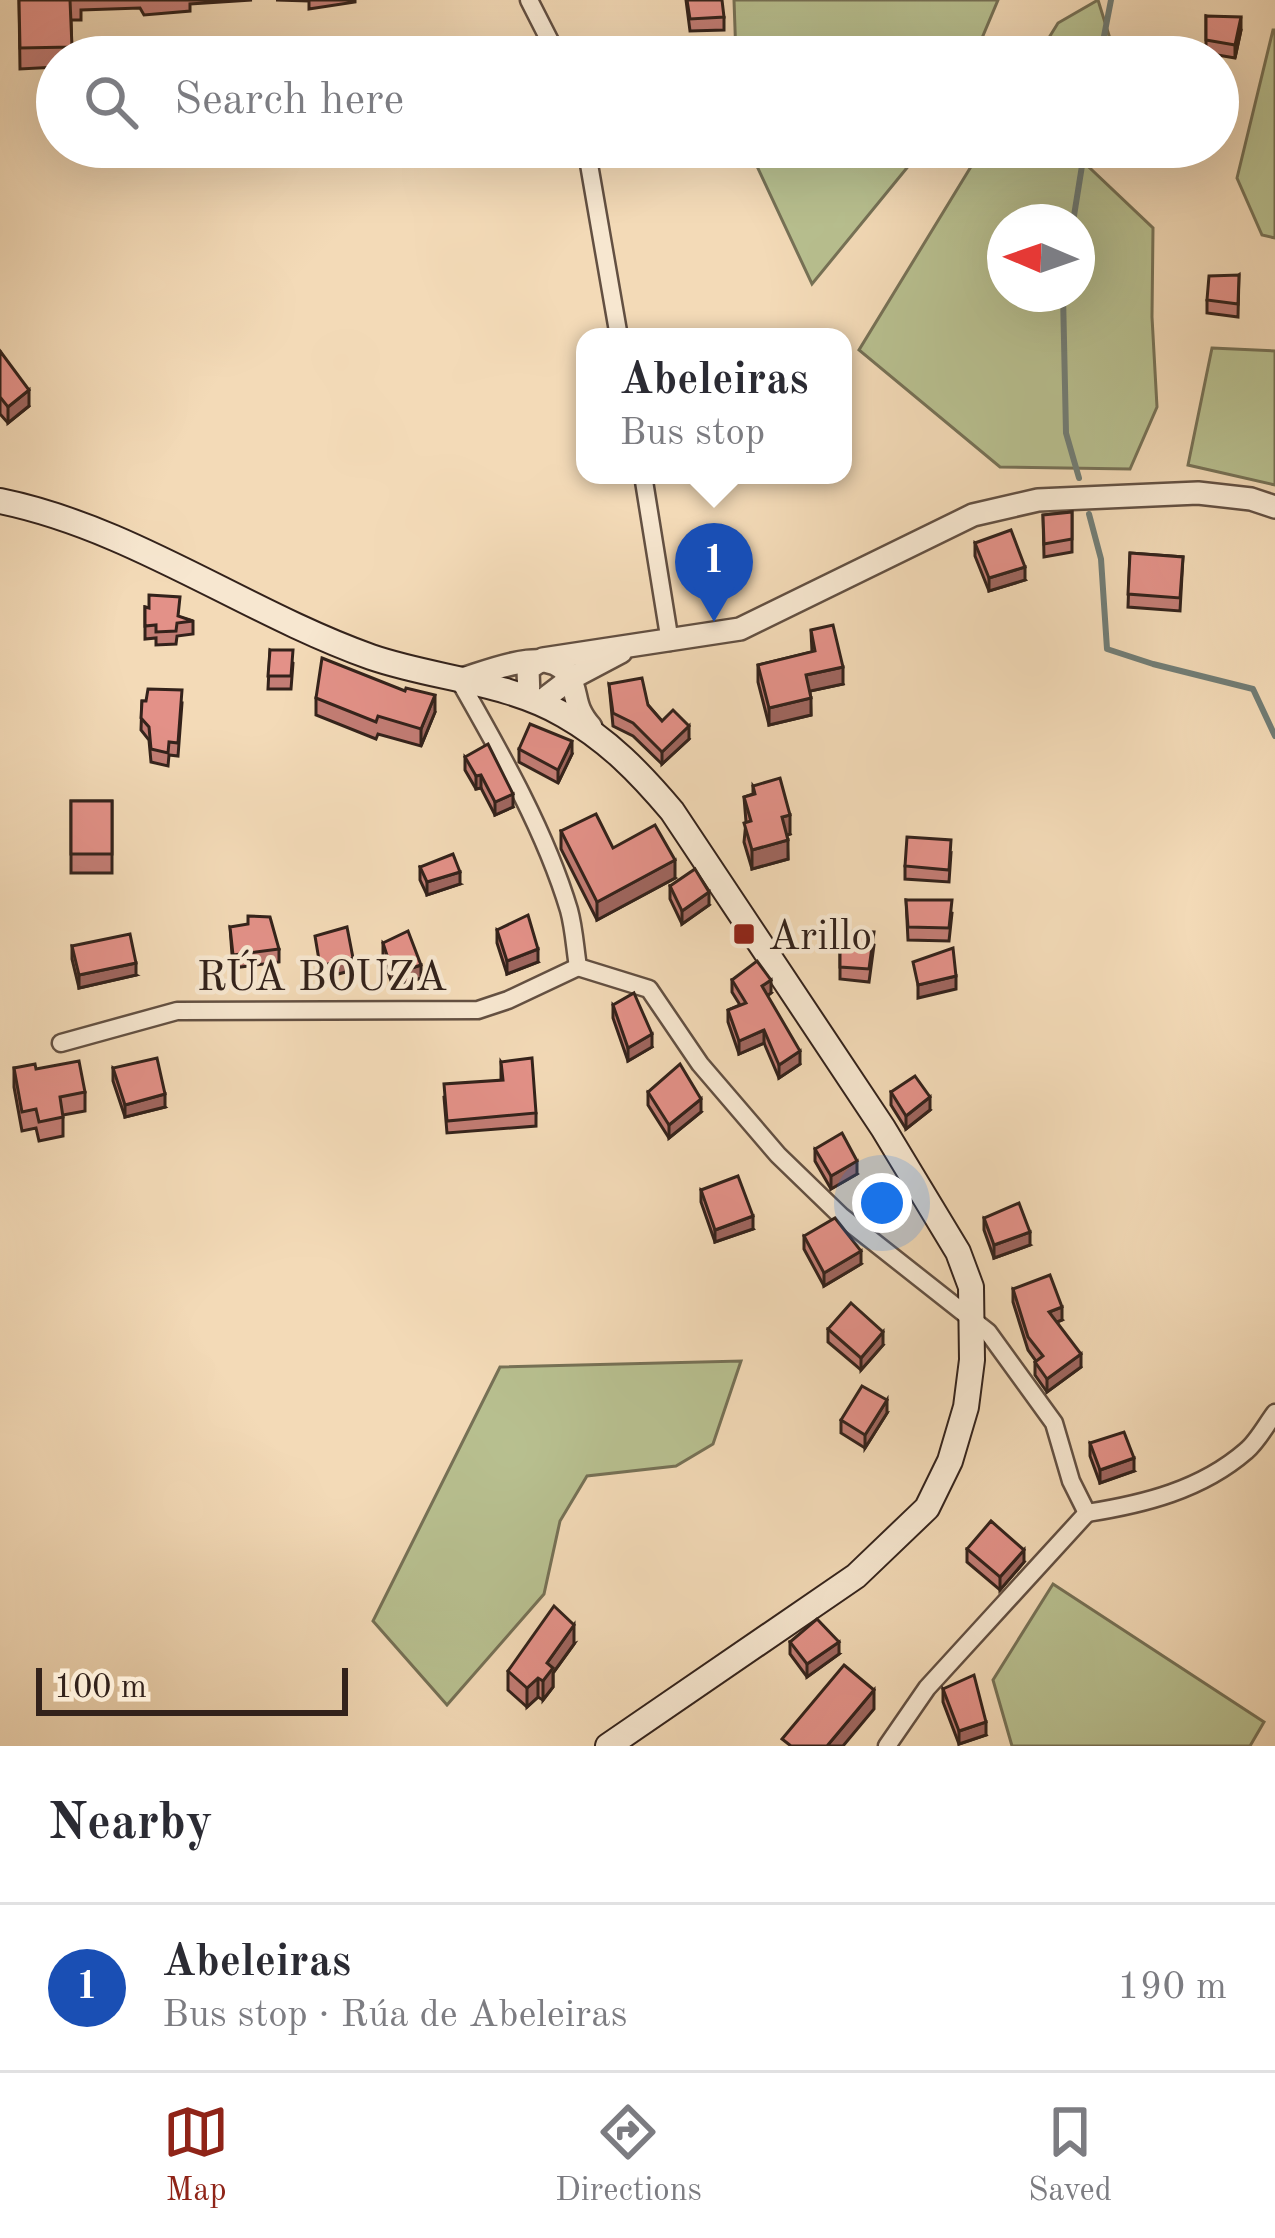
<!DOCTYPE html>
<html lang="en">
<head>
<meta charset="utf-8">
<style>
  :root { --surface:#fff; --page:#f7f7f7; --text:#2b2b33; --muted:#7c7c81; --line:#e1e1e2; --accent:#8f2418 }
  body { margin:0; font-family:"Old Standard TT",serif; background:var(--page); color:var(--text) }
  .compass { position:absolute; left:987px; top:204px; width:108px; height:108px; border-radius:50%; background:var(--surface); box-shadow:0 12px 48px #0002; rotate:272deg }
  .scale { position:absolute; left:36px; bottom:30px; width:312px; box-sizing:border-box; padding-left:12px; border:6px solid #33221b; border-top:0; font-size:33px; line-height:42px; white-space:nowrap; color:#33221b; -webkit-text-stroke:9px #f7e7d0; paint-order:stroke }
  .you { position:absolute; left:882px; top:1203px; width:42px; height:42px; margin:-30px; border:9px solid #fff; border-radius:50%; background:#1a73e8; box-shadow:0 0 0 18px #1a73e833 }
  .badge { display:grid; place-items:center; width:78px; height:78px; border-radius:50%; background:var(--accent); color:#fff; font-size:39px; font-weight:700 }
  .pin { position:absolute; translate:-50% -99px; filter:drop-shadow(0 3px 6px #0008) }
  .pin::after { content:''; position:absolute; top:63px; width:42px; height:36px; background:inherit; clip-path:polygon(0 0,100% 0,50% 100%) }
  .popup { position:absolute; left:576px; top:328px; width:276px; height:156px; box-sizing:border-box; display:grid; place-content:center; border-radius:24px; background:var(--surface); filter:drop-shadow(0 3px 9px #0005); font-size:39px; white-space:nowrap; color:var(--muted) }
  .popup b { font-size:45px; color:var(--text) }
  .popup::after { content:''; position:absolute; left:50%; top:100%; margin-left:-24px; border:24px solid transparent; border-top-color:var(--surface) }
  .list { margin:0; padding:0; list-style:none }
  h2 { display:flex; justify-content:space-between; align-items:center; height:156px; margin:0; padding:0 48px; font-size:51px }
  h2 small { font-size:39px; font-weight:400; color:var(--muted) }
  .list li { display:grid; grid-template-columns:78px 1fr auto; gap:36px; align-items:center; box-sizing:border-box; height:168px; padding:0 48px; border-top:3px solid var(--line) }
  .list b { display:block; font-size:45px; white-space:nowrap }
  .list p { margin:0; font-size:39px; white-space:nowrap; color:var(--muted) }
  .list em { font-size:39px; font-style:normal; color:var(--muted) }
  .icon { flex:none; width:66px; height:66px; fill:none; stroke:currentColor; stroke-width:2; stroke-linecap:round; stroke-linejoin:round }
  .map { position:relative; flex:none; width:1275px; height:1746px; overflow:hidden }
  .search { position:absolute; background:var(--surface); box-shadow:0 12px 48px #0002; left:36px; right:36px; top:36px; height:132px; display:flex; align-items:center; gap:30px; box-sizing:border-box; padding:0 42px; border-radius:66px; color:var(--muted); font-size:45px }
  .sheet { height:324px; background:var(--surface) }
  nav { display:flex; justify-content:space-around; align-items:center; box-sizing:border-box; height:168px; border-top:3px solid var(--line); background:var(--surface); font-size:33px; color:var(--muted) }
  nav a { display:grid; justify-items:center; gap:6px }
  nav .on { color:var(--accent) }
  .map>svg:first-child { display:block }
</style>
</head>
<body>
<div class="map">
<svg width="1275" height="1746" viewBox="0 0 1275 1746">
  <rect width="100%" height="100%" fill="#f3dab7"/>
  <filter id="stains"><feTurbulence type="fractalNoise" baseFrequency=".00167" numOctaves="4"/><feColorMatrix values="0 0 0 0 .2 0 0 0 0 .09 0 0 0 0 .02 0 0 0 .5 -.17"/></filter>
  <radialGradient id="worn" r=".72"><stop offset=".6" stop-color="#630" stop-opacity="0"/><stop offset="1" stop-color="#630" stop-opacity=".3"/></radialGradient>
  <!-- green -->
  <g fill="#b8c090" stroke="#767156" stroke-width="3" fill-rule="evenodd">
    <path d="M734 0H998L974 57H736Z"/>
    <path d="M1098 0 1112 45 1108 57H1037L1058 23Z"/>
    <path d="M1273 30H1275V238L1262 235 1237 178Z"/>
    <path d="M748 147H924L812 284Z"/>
    <path d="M983 147H1074L1073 152 1153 228 1152 317 1157 407 1130 469 1000 467 859 350ZM1005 222H1077V294H1005Z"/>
    <path d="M1212 348 1275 351V485L1188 465Z"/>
    <path d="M741 1361 713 1444 676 1466 587 1476 560 1521 544 1594 447 1705 373 1621 500 1367Z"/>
    <path d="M1053 1584 1264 1722 1250 1746H1012L993 1680Z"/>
  </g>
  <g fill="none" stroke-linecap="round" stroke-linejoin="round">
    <!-- stream -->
    <g stroke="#717d76" stroke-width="6">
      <path d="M1100 57 1111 0"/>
      <path d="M1073 222 1085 147"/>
      <path d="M1063 294 1066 433 1079 478"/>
      <path d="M1089 514 1101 559 1107 649 1153 664 1253 689 1275 736"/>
    </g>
    <defs>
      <g id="minor">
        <path d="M529 0 558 57"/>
        <path d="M586 147 619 337"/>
        <path d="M643 475 670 642"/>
        <path d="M459 680C500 752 545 830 569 910 574 928 575 948 578 967L649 989 700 1064 778 1155 841 1216 988 1332 1054 1423 1071 1481 1087 1513"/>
        <path d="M61 1043 177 1011 478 1010 508 1000 578 967"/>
        <path d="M1087 1513C1144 1504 1201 1490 1246 1451 1257 1442 1266 1425 1275 1413"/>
        <path d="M887 1746 927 1688 1087 1513"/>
      </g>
      <g id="tertiary">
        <path d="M459 680C487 672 549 644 568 675 580 695 571 704 591 727"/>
        <path d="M529 698 528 669 543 659 740 629 973 515 1038 500 1198 493 1251 499 1275 507"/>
        <path d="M540 702 570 679 621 652"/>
      </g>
      <path id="secondary" d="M0 501C132 528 245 612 371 657 435 679 505 681 564 715 608 740 640 773 672 811L883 1128 958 1252 971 1287 972 1360 966 1407 950 1461 927 1508 856 1576 608 1746"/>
    </defs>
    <!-- minor casing -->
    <use href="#minor" stroke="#635042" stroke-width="21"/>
    <!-- tertiary casing -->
    <use href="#tertiary" stroke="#635042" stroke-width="26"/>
    <!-- secondary casing -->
    <use href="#secondary" stroke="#33221b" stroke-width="28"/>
    <!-- minor -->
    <use href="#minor" stroke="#f7e7d0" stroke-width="16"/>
    <!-- tertiary -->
    <use href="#tertiary" stroke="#f7e7d0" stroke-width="21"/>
    <!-- secondary -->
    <use href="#secondary" stroke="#f7e7d0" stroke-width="24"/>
  </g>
  <!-- wall -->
  <g fill="#c37d75" stroke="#33221b" stroke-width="3">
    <path d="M19 0H252L190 4V11L144 15 140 8 81 10V20H71L72 57H57V67L20 69Z"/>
    <path d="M276 0H355V2L309 9V1Z"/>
    <path d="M686 0 724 17V30L690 31Z"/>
    <path d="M1206 16 1241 30 1235 58 1206 53Z"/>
    <path d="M1239 275 1238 317 1207 313V300Z"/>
    <path d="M0 351 29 406 8 423 0 414Z"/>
    <path d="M1072 512V552L1044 557 1043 515Z"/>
    <path d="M975 543 1025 580 989 591 975 556Z"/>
    <path d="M1130 553 1183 557 1180 611 1128 607Z"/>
    <path d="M145 607 193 621V634L177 636 176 644 156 645V638L145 639Z"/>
    <path d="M811 630 843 684 810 691 811 715 769 725 758 682V665L812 652Z"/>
    <path d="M270 650 293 663 291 689H268Z"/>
    <path d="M609 684 648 705 662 721 689 739 662 764 633 736 613 726Z"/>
    <path d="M405 691 435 712 421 746 378 734 376 739 316 715V698Z"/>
    <path d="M142 701 182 703 178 756 169 755 168 766 151 762 149 740 141 730Z"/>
    <path d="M519 749 572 754 558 783 519 762Z"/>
    <path d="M465 757 513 807 495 815 481 788 476 789 465 770Z"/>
    <path d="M753 786 790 834 787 835 788 859 752 869 744 842 746 822 744 797 753 794Z"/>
    <rect x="71" y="801" width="41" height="72"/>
    <path d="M561 831 613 848 675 878 597 920 561 849Z"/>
    <path d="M951 853 949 882 905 879V866Z"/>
    <path d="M420 867 460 884 427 895 420 880Z"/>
    <path d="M670 886 709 905 682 924 670 899Z"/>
    <path d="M906 900 952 913 949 941 908 940Z"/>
    <path d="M230 927 279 949V962L233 968Z"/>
    <path d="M497 930 538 962 507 974 497 943Z"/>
    <path d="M840 931 874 945 869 982 840 979Z"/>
    <path d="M383 943 421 978 393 987 383 956Z"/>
    <path d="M72 946 136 975 79 988 72 959Z"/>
    <path d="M732 980 771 993 767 996 800 1064 779 1078 764 1043 739 1054 728 1022V1010L740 1005 732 992Z"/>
    <path d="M613 1005 652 1047 628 1061 613 1018Z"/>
    <path d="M501 1062 536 1113V1126L447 1133 444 1097 501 1080Z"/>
    <path d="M14 1068 36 1069 85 1092V1111L63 1115V1136L39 1141 36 1128 22 1131 14 1087Z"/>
    <path d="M113 1068 165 1107 125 1117 113 1081Z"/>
    <path d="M648 1092 701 1112 669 1138 648 1105Z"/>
    <path d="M891 1092 930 1110 906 1129 891 1105Z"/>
    <path d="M815 1149 857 1174 831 1189 815 1161Z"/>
    <path d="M701 1190 753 1229 715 1242 701 1202Z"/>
    <path d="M984 1218 1030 1245 994 1258 984 1230Z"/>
    <path d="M804 1236 861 1264 824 1286 804 1249Z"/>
    <path d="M1013 1289 1062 1320 1057 1322 1081 1367 1047 1392 1035 1375V1362L1036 1361 1028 1350 1013 1302Z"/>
    <path d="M828 1329 883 1345 861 1370 828 1342Z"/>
    <path d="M887 1413 865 1448 841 1433V1420Z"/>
    <path d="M1090 1443 1134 1471 1100 1483 1090 1456Z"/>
    <path d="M967 1549 1024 1562 1000 1590 967 1562Z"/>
    <path d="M790 1642 839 1654 807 1677 790 1654Z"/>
    <path d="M574 1644 553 1673V1687L543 1700 538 1697 527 1707 508 1690V1671Z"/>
    <path d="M943 1689 986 1735 959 1744 943 1702Z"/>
  </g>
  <!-- shaded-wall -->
  <g fill="#9f665f" stroke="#33221b" stroke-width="3">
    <path d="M1241 17V30L1235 58V45Z"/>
    <path d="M29 390V406L8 423V407Z"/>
    <path d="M1025 567V580L989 591V578Z"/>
    <path d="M843 667V684L806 692V675Z"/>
    <path d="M435 695V712L421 746V729Z"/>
    <path d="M811 698V715L769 725V708Z"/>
    <path d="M689 726V739L662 764V752Z"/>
    <path d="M572 741V754L558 783V770Z"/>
    <path d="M481 775V788L476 789V776Z"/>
    <path d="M513 794V807L495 815V802Z"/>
    <path d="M790 815V834L782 836V817Z"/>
    <path d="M788 840V859L752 869V850Z"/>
    <path d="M675 860V878L597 920V902Z"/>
    <path d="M460 872V884L427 895V882Z"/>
    <path d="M709 892V905L682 924V911Z"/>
    <path d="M538 949V962L507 974V961Z"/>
    <path d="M353 958V970L320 979V966Z"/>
    <path d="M136 963V975L79 988V975Z"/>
    <path d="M421 965V978L393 987V974Z"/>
    <path d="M956 976V989L918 998V985Z"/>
    <path d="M771 980V993L762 999V986Z"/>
    <path d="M764 1030V1043L739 1054V1041Z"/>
    <path d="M652 1034V1047L628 1061V1048Z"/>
    <path d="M800 1051V1064L779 1078V1065Z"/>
    <path d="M165 1094V1107L125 1117V1105Z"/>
    <path d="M930 1097V1110L906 1129V1116Z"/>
    <path d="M701 1099V1112L669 1138V1125Z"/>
    <path d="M857 1161V1174L831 1189V1176Z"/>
    <path d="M753 1216V1229L715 1242V1230Z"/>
    <path d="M1030 1232V1245L994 1258V1245Z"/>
    <path d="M861 1251V1264L824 1286V1273Z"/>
    <path d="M1062 1307V1320L1049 1325V1312Z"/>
    <path d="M883 1332V1345L861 1370V1358Z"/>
    <path d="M1081 1354V1367L1047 1392V1379Z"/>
    <path d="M887 1400V1413L865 1448V1435Z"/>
    <path d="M1134 1458V1471L1100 1483V1470Z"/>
    <path d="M1024 1550V1562L1000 1590V1577Z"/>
    <path d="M574 1625V1644L553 1673V1687L543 1700V1681L547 1663Z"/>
    <path d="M839 1642V1654L807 1677V1664Z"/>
    <path d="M538 1678V1697L527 1707V1688Z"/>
    <path d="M874 1690V1709L843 1746H827Z"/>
    <path d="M986 1722V1735L959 1744V1731Z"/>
  </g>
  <!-- building -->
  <g fill="#e39188" stroke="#33221b" stroke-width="3">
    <path d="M19 0H70L72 47 20 48Z"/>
    <path d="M687 0H722L724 17 690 19Z"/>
    <path d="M1206 16 1241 17 1235 45 1206 40Z"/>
    <path d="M1239 275 1238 304 1207 300 1209 276Z"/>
    <path d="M0 351 29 390 8 407 0 397Z"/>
    <path d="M1072 512V539L1044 544 1043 515Z"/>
    <path d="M1011 530 1025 567 989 578 975 543Z"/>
    <path d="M1130 553 1183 557 1180 598 1128 594Z"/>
    <path d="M149 595 180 597 178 616 193 621 177 623 176 631 156 632V625L145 626V607L149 608Z"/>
    <path d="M833 625 843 667 806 675 811 698 769 708 758 665 815 651 811 630Z"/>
    <path d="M270 650H293L291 676H268Z"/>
    <path d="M322 658 405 691 406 688 435 695 421 729 378 716 376 722 316 698Z"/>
    <path d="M642 678 648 705 662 721 673 710 689 726 662 752 633 723 613 713 609 684Z"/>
    <path d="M148 689 182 690 178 743 169 742 168 753 151 749 149 727 141 718 142 701H146Z"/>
    <path d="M530 724 572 741 558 770 519 749Z"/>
    <path d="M488 744 513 794 495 802 481 775 476 776 465 757Z"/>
    <path d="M780 778 790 815 782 817 788 840 752 850 744 823 751 821 744 797 755 794 753 786Z"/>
    <rect x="71" y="801" width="41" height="53"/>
    <path d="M596 814 613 848 655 825 675 860 597 902 561 831Z"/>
    <path d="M907 837 951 840 949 870 905 866Z"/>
    <path d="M453 854 460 872 427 882 420 867Z"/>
    <path d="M695 869 709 892 682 911 670 886Z"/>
    <path d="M906 900H952L949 928 908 927Z"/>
    <path d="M528 915 538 949 507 961 497 930Z"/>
    <path d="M248 916 270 917 279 949 233 955 230 927 248 924Z"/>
    <path d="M347 927 353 958 320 966 315 936Z"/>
    <path d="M408 931 421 965 393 974 383 943Z"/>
    <path d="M840 931 874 932 869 969 840 967Z"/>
    <path d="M130 934 136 963 79 975 72 946Z"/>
    <path d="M953 948 956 976 918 985 913 962Z"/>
    <path d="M757 961 771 980 762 986 800 1051 779 1065 764 1030 739 1041 728 1010 746 1003 732 980Z"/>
    <path d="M634 993 652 1034 628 1048 613 1005Z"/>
    <path d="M157 1058 165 1094 125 1105 113 1068Z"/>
    <path d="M532 1058 536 1113 447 1121 444 1084 503 1080 501 1062Z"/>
    <path d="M79 1061 85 1092 60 1097 63 1117 39 1122 36 1109 22 1112 14 1068 35 1064 36 1069Z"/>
    <path d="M680 1064 701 1099 669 1125 648 1092Z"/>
    <path d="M915 1076 930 1097 906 1116 891 1092Z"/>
    <path d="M842 1133 857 1161 831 1176 815 1149Z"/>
    <path d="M738 1176 753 1216 715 1230 701 1190Z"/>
    <path d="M1019 1203 1030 1232 994 1245 984 1218Z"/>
    <path d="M835 1218 861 1251 824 1273 804 1236Z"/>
    <path d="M1050 1275 1062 1307 1049 1312 1081 1354 1047 1379 1035 1362 1043 1356 1028 1337 1013 1289Z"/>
    <path d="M851 1303 883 1332 861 1358 828 1329Z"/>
    <path d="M862 1386 887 1400 865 1435 841 1420Z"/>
    <path d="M1124 1432 1134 1458 1100 1470 1090 1443Z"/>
    <path d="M991 1521 1024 1550 1000 1577 967 1549Z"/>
    <path d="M554 1606 574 1625 547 1663 553 1668 543 1681 538 1678 527 1688 508 1671Z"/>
    <path d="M817 1619 839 1642 807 1664 790 1642Z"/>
    <path d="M844 1665 874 1690 827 1746H791L782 1739Z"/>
    <path d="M974 1675 986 1722 959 1731 943 1689Z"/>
  </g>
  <!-- markers -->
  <rect fill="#8f2418" stroke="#f7e7d0" stroke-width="4.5" x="732" y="922" width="24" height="24" rx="6"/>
  <g text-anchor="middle" stroke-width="9" stroke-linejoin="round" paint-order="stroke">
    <!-- poi labels -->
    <g font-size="42" fill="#33221b" stroke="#f7e7d0" text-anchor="start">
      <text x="768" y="949">Arillo</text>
    </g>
    <!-- street labels -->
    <g font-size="42" fill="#33221b" stroke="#f7e7d0">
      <text x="322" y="990">RÚA BOUZA</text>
    </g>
  </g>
  <rect width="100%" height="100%" filter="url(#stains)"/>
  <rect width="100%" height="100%" fill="url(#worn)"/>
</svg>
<svg class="compass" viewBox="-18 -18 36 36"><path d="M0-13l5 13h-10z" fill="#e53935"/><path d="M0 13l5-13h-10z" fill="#7c7c81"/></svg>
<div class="scale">100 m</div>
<div class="you"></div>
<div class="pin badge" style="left:714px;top:622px;background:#1a4fb4">1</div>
<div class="popup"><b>Abeleiras</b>Bus stop</div>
<div class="search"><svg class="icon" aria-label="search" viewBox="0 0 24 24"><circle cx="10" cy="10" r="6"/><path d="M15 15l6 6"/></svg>Search here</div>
</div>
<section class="sheet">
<h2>Nearby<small></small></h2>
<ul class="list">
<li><span class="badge" style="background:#1a4fb4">1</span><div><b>Abeleiras</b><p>Bus stop · Rúa de Abeleiras</p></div><em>190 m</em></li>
</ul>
</section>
<nav>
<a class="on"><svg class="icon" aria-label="map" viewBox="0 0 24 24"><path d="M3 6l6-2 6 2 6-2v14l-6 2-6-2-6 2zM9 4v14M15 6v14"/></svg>Map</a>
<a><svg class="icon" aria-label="directions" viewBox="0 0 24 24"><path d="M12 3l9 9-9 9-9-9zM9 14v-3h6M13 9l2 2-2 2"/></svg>Directions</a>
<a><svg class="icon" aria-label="saved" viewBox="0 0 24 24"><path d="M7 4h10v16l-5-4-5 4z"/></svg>Saved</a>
</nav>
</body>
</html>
